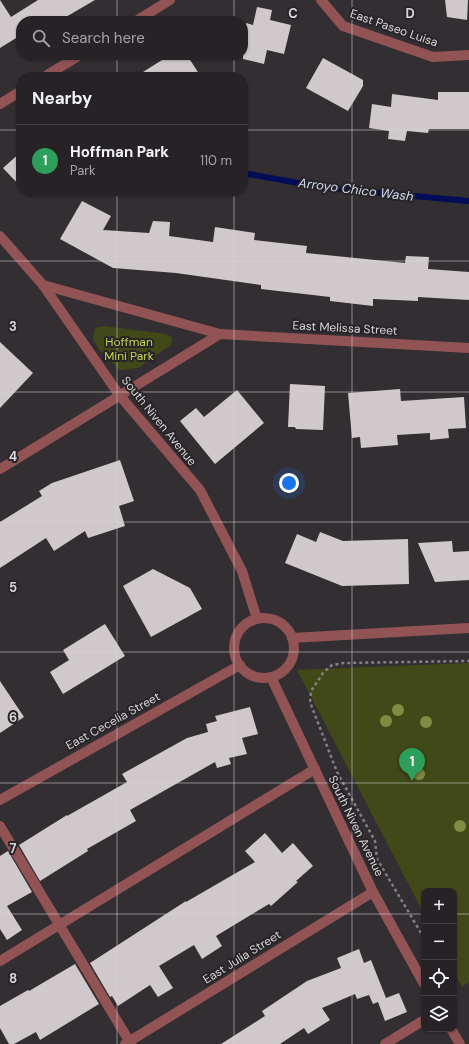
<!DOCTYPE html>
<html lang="en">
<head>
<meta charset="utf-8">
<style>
  :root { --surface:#262226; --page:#2e2a2e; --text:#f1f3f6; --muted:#a4a4a7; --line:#423f43; --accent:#0b8043 }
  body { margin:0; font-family:"DM Sans",sans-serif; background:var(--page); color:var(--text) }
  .controls { position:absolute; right:12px; bottom:12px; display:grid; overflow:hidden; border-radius:8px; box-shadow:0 1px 3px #0004 }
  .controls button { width:36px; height:36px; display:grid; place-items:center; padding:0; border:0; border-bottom:1px solid var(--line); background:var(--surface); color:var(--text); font:20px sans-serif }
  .you { position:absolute; left:289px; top:483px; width:14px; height:14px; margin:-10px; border:3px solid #fff; border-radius:50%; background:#1a73e8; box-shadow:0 0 0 6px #1a73e833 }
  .badge { display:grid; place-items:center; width:26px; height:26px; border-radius:50%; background:var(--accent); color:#fff; font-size:13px; font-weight:700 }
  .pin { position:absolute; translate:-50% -33px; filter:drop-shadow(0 1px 2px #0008) }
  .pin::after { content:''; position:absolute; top:21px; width:14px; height:12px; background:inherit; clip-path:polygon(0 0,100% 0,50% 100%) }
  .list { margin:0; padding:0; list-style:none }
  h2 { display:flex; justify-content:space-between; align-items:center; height:52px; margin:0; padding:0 16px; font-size:17px }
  h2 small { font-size:13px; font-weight:400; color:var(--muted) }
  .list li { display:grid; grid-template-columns:26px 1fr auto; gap:12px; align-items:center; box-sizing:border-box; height:72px; padding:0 16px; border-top:1px solid var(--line) }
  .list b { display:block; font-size:15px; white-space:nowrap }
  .list p { margin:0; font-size:13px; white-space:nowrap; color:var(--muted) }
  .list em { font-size:13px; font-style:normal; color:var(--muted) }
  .icon { flex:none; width:22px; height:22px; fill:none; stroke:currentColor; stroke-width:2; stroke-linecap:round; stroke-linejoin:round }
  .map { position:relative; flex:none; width:469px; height:1044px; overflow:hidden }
  .search { position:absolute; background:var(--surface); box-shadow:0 1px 3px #0004; left:16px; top:16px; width:232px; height:44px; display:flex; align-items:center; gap:10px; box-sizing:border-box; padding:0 14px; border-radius:16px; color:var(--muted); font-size:15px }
  .panel { position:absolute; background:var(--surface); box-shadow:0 1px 3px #0004; left:16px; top:72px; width:232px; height:124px; border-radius:16px }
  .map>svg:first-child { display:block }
</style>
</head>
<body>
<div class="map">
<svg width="469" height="1044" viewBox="0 0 469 1044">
  <rect width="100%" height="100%" fill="#322e32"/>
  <!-- green -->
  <g fill="#424918">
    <path d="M104 326 166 334 172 338 171 345 138 368 119 370 98 348 93 339 95 328Z"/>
    <path d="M469 663V982L462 987 454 972V891H424V914L297 670Z"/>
  </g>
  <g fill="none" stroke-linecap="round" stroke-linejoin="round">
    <!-- stream -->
    <path stroke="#010d57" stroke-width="6" d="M243 173 326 188 469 201"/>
  </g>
  <!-- building -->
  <g fill="#d0c9cb">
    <path d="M0 0 11 17 38 0H95L59 21H21V35L0 48Z"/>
    <path d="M445 0H468L467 20 447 17Z"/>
    <path d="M257 7 272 10 270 20 291 25 284 54 267 50 264 64 243 59V38L246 23 253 25Z"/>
    <path d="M170 55H187L201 77H135Z"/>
    <path d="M323 58 363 80V86L348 111 306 88Z"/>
    <path d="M438 92H469V129H429L428 133 407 131 405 141 388 139 389 131 369 128 372 104 391 107 392 94 438 100Z"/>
    <path d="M21 152V187L3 168Z"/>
    <path d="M82 201 111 216 103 230 149 233 153 221 170 222 169 236 213 242 215 227 255 233 254 240 307 246 306 253 405 263 406 256 429 257 428 269 469 272V300L418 297V301L373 299V306L330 301V297L261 289V285L176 273 113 268 60 239Z"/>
    <path d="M0 342 33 373 0 408Z"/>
    <path d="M290 384 325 386 323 430 296 429 295 427H288Z"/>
    <path d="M400 389 401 401 464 397 466 428 448 429 449 438 430 440V433L397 435 398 445 361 448 360 437 352 438 348 393Z"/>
    <path d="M237 390 264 423 215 464 180 421 196 408 204 417Z"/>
    <path d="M120 460 134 501 119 506 125 526 88 538 85 531 54 551 46 538 0 568V522L42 496 39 491 52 483Z"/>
    <path d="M320 532 343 541 408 539 409 584 342 586 285 563 297 534 316 542Z"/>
    <path d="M452 541 453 552 469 551V580L435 582 418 543Z"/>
    <path d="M153 569 190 588 202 609 151 637 123 586Z"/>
    <path d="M105 624 125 656 63 694 50 672 69 660 63 650Z"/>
    <path d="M0 681 24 717 0 733Z"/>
    <path d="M250 707 258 734 242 738 247 754 229 758 231 764 217 768 215 762 130 810 136 821 87 849 88 851 40 881 19 845 67 815V816L127 782 122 774 187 738 208 732 206 724 217 721 215 716Z"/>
    <path d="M265 833 282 853 293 843 313 866 296 881 298 882 271 906 269 904 216 936 222 946 202 959 194 945 159 966 173 988 158 997 150 985 118 1006 112 996 110 997 90 963 186 901V902L255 862 245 851Z"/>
    <path d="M8 851 32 892 7 906 22 930 7 940 0 929V856Z"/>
    <path d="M359 949 364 963 371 960 386 998 399 993 407 1012 385 1021 378 1002 373 1004 369 995 357 999 355 994 322 1008 330 1020 308 1034 304 1028 280 1044H221L265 1016 262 1011 307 981 341 968 337 958Z"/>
    <path d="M75 964 99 1004 40 1040 36 1032 14 1044H9L0 1028V1006L28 990 29 991Z"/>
  </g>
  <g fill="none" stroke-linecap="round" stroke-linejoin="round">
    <!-- path -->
    <path stroke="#848184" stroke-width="2.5" stroke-dasharray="3 3" stroke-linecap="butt" d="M424 938 377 859 375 841 337 772 310 702 311 691 323 673 332 665 344 663 469 661"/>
    <!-- service -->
    <g stroke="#925354" stroke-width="10">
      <path d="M0 826 131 1044"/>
      <path d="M0 961 315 769"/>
      <path d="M385 1044 424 1020"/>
    </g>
    <!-- minor -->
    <g stroke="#925354" stroke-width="10">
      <path d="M321 0 343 26 433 57 469 55"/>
      <path d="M136 21 170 0"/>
      <path d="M44 77 80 55"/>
      <path d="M0 104 21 91"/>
      <path d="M0 236 43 285 120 396 200 490 242 571 257 619"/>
      <path d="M43 285 220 334"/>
      <path d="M0 469 220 334 469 348"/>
      <circle cx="264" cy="648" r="30"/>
      <path d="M292 638 469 628"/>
      <path d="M271 677 373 892 424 984"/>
      <path d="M0 800 240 665"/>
      <path d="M451 1029 460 1044"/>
      <path d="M125 1044 373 892"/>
    </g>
  </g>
  <!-- trees -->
  <g fill="#828b42">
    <circle cx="398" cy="710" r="6"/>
    <circle cx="386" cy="721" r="6"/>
    <circle cx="426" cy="722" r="6"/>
    <circle cx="419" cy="774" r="6"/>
    <circle cx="460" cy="826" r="6"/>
  </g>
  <!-- grid -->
  <path fill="none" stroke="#d8d6d8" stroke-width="1" stroke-opacity="0.55" d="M117 0V21M234 0V21M352 0V1044M117 55V77M234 55V77M0 130H21M243 130H469M117 191V1044M234 191V1044M0 261H469M0 392H469M0 522H469M0 652H469M0 783H469M0 914H424M454 914H469"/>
  <g text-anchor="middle" stroke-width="4" stroke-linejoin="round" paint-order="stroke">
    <!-- street labels -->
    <g font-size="12" fill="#d8d6d8" stroke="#282428">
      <text transform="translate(394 28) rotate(19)" y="4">East Paseo Luisa</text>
      <text transform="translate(345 328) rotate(3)" y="4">East Melissa Street</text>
      <text transform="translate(159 421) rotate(51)" y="4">South Niven Avenue</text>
      <text transform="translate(113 721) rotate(-29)" y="4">East Cecelia Street</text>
      <text transform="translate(356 826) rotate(64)" y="4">South Niven Avenue</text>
      <text transform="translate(242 957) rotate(-32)" y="4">East Julia Street</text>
    </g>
    <!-- park labels -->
    <g font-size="12" fill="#c3d74f" stroke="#282428">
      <text x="129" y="346">Hoffman<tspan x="129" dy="14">Mini Park</tspan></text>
    </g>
    <!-- water labels -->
    <g font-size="13" font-style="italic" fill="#ced9ef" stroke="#282428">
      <text transform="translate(356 189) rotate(7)" y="5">Arroyo Chico Wash</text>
    </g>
  </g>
  <g font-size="13" text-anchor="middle" font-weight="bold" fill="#d8d6d8" stroke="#282428" stroke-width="4" stroke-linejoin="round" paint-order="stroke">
    <text x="293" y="18">C</text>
    <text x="410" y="18">D</text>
    <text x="13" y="331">3</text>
    <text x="13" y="461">4</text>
    <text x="13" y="592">5</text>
    <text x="13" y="722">6</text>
    <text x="13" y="853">7</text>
    <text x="13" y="983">8</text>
  </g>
</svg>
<div class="controls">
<button>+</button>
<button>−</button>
<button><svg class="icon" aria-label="locate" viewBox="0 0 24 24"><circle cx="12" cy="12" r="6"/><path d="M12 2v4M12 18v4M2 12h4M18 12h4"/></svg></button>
<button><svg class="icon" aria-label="layers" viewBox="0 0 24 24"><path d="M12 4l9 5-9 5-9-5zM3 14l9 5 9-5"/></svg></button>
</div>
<div class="you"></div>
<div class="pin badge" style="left:412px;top:781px;background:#2e9e5b">1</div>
<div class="search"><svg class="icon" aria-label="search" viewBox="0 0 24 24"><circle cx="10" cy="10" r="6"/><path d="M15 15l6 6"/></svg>Search here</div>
<section class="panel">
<h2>Nearby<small></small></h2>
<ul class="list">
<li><span class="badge" style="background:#2e9e5b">1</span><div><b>Hoffman Park</b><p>Park</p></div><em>110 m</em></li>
</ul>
</section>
</div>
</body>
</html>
